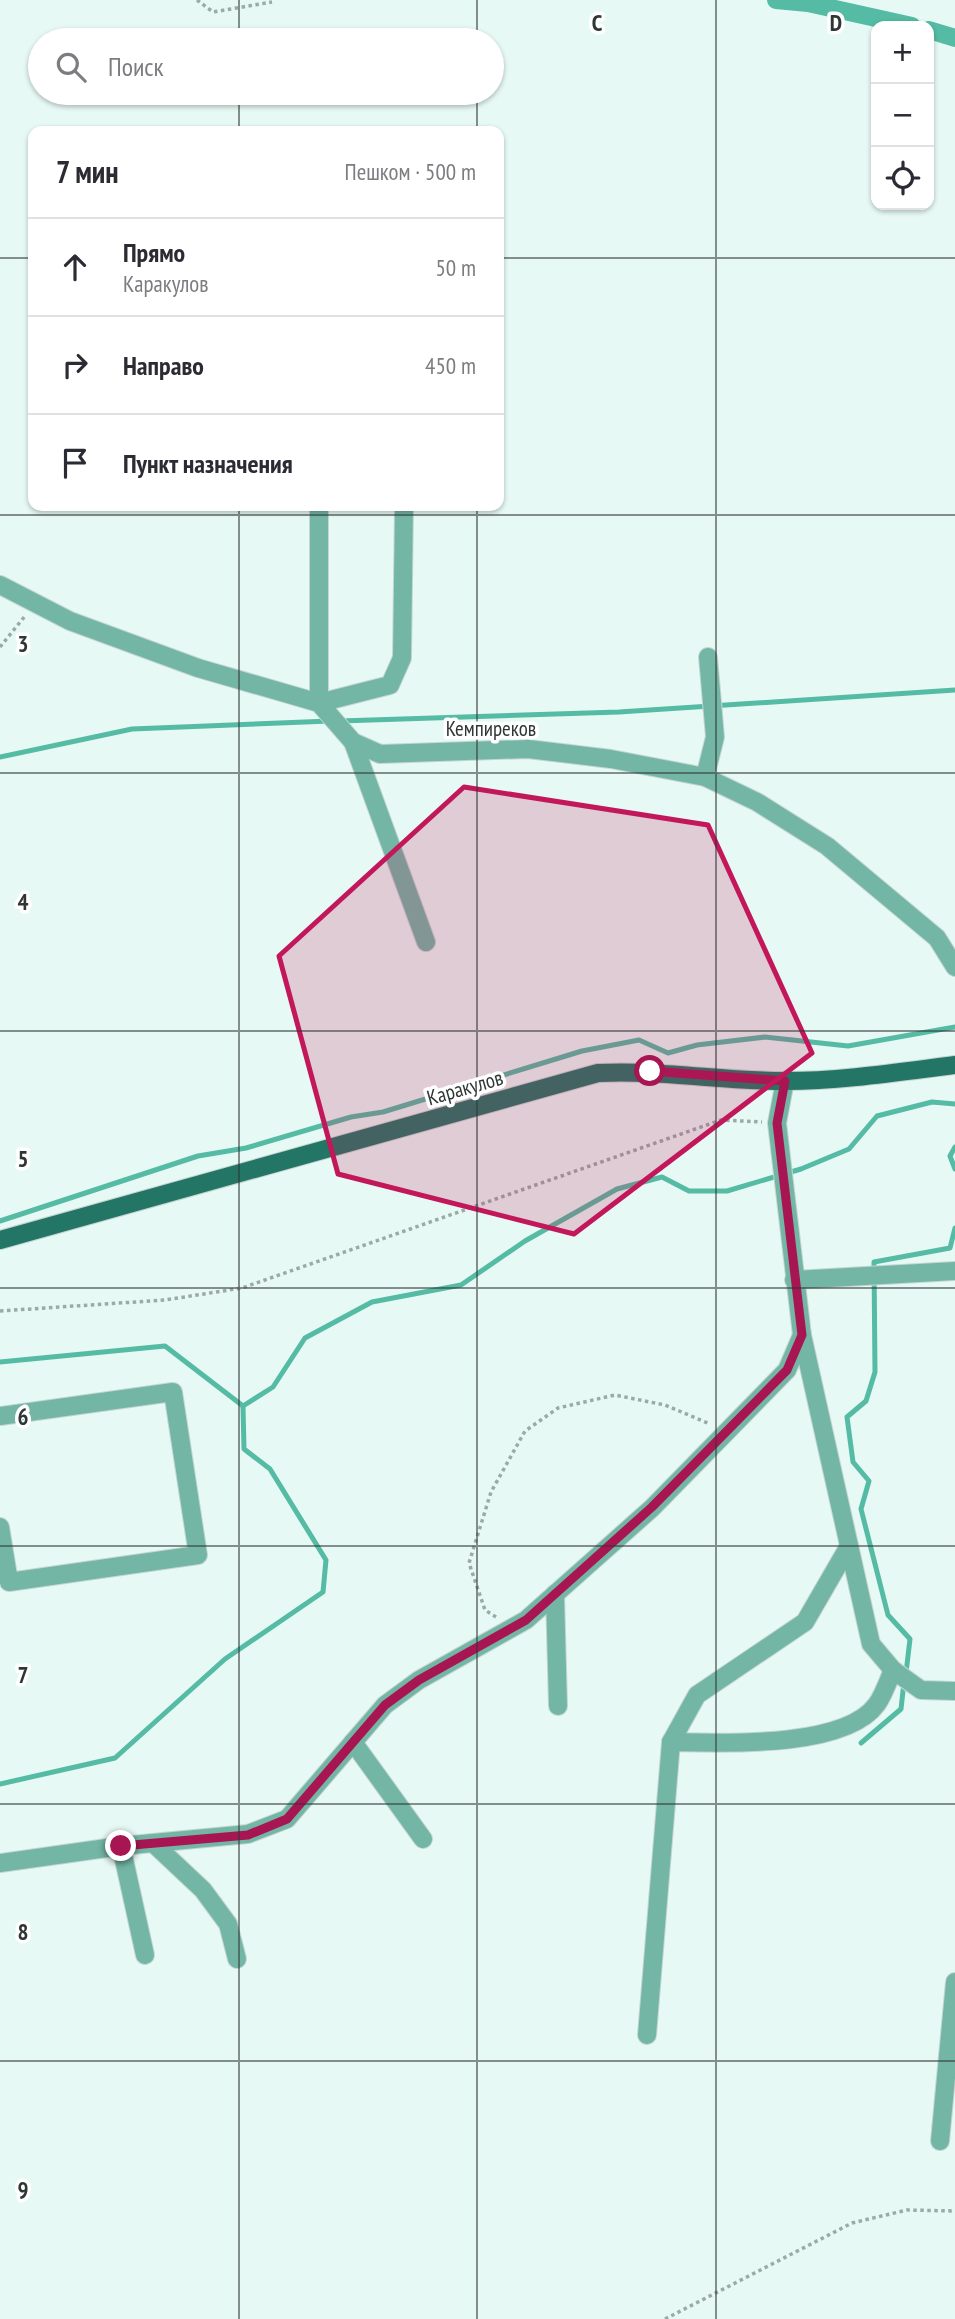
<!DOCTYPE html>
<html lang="ru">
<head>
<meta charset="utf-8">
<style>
  :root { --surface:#fff; --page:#f2f2f3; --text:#2b2b33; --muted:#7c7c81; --line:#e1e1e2 }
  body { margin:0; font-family:"PT Sans Narrow",sans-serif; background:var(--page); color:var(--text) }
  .controls { position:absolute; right:21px; top:21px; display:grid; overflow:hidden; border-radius:14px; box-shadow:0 2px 5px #0004 }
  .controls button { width:63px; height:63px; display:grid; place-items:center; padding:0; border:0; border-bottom:2px solid var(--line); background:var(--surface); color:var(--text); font:35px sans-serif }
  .stop { position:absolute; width:21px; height:21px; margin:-16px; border:5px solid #a71653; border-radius:50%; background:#fff }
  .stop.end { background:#a71653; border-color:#fff; box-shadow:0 2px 7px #0008 }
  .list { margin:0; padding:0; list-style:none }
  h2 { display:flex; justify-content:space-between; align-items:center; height:91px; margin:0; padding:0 28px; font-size:30px }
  h2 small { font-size:23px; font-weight:400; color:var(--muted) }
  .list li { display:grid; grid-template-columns:46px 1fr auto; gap:21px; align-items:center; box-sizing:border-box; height:98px; padding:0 28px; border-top:2px solid var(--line) }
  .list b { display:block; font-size:26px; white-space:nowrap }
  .list p { margin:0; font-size:23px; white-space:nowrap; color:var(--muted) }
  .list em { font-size:23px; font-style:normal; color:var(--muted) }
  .icon { flex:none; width:38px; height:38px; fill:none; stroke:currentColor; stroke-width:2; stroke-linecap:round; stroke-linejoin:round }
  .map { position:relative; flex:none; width:955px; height:2319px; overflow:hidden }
  .search { position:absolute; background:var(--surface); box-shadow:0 2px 5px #0004; left:28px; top:28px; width:476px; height:77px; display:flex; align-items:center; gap:18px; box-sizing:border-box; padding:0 24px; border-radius:38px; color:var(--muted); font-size:26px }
  .panel { position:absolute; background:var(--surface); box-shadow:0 2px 5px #0004; left:28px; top:126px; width:476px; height:385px; border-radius:14px }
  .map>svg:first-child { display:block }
</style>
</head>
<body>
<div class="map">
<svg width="955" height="2319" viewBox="0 0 955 2319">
  <rect width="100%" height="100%" fill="#e6f9f4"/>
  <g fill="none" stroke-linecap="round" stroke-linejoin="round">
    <!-- stream -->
    <g stroke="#55bba4" stroke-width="5">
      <path d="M340 721 619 712 955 690"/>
      <path d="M0 757 132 729 330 721"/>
      <path d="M955 1147 950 1156 955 1169"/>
      <path d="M0 1221 198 1156 246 1148 351 1117 383 1112 582 1051 639 1040 668 1053 697 1045 765 1037 848 1046 955 1027"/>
      <path d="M0 1362 165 1346 243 1406 273 1387 305 1338 372 1302 461 1285 525 1241 617 1189 662 1177 689 1191H727L801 1169 849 1149 877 1116 932 1102 955 1104"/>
      <path d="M906 1673 910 1639 888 1615 861 1509 869 1481 853 1462 847 1417 866 1401 875 1372 874 1262 950 1248 955 1228"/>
      <path d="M861 1743 901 1709 904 1682"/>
      <path d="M0 1784 115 1758 225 1659 323 1592 326 1560 270 1469 244 1449 243 1406"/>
    </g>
    <!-- canal -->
    <g stroke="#55bba4" stroke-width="18">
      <path d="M776 0 808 3 912 26"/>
      <path d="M929 30 955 38"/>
    </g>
    <defs>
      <g id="minor">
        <path d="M319 506V703L390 685 402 658 404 506"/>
        <path d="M0 585 70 621 198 668 319 703 353 742 380 754 528 749 611 759 705 777 757 802 827 846 937 938 955 967"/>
        <path d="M353 742 426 942"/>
        <path d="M705 777 715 737 708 657"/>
        <path d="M785 1081 777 1123 802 1335 871 1644 893 1670 921 1690 955 1691"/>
        <path d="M794 1280 955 1271"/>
        <path d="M0 1416 173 1392 198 1555 9 1582 0 1527"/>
        <path d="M555 1594 558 1706"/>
        <path d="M353 1742 423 1839"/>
        <path d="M671 1742 697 1695 805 1622 849 1546"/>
        <path d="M153 1843 203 1890 228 1924 237 1959"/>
        <path d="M121 1846 145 1955"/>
        <path d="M0 1863 121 1846 248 1834 287 1819 385 1705 419 1680 526 1620 652 1508 787 1370 802 1335"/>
        <path d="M647 2035 671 1742C721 1743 845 1749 877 1704 884 1694 888 1681 893 1670"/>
        <path d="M940 2141 955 1982"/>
      </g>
      <path id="major" d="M0 1240 598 1073C663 1070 721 1081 785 1081 841 1081 899 1072 955 1065"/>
    </defs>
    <!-- minor casing -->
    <use href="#minor" stroke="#c5d6d1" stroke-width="20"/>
    <!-- major casing -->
    <use href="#major" stroke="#c5d6d1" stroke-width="20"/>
    <!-- path -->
    <g stroke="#9caaa6" stroke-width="3.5" stroke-dasharray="3.5 3.5" stroke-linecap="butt">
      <path d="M197 0 213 12 272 2"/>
      <path d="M0 647 25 616"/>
      <path d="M0 1311 165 1300 242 1288 721 1120 762 1122"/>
      <path d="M496 1617 485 1610 469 1563 491 1492 525 1431 558 1408 615 1395 665 1405 710 1424"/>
      <path d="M665 2319 852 2223 907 2210 955 2211"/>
    </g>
    <!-- minor -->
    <use href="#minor" stroke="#73b6a5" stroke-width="18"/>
    <!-- major -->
    <use href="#major" stroke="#237565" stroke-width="18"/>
  </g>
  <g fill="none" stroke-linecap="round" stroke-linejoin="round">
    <!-- route -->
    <path stroke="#a71653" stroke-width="9" d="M121 1846 248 1835 287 1819 385 1705 419 1680 526 1620 652 1507 787 1370 802 1335 777 1123 785 1081 650 1071"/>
  </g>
  <!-- marked area -->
  <path fill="#c2185b" fill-opacity="0.2" stroke="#c2185b" stroke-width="5" stroke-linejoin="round" d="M464 787 708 825 812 1053 574 1234 338 1174 279 956Z"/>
  <!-- grid -->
  <path fill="none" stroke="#2f3734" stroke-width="2" stroke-opacity="0.55" d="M239 0V40M477 0V40M716 0V2319M239 93V131M477 93V131M0 258H33M499 258H955M239 506V2319M477 506V2319M0 515H955M0 773H955M0 1031H955M0 1288H955M0 1546H955M0 1804H955M0 2061H955"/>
  <g text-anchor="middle" stroke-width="7" stroke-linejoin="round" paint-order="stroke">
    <!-- street labels -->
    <g font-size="21" fill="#2f3734" stroke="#fff">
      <text x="491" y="736">Кемпиреков</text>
      <text transform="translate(465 1088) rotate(-16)" y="7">Каракулов</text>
    </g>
  </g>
  <g font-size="23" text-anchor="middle" font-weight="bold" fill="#2f3734" stroke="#fff" stroke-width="7" stroke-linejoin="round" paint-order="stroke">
    <text x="597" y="31">C</text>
    <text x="836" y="31">D</text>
    <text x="23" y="652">3</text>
    <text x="23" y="910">4</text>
    <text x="23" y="1167">5</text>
    <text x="23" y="1425">6</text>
    <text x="23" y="1683">7</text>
    <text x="23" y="1940">8</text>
    <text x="23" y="2198">9</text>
  </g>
</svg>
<div class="controls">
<button>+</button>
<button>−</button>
<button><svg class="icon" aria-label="locate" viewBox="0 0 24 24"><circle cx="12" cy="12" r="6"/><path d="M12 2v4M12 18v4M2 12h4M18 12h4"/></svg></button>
</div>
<div class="stop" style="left:650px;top:1071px"></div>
<div class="stop end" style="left:121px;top:1846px"></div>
<div class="search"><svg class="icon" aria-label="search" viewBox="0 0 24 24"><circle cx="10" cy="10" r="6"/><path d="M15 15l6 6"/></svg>Поиск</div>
<section class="panel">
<h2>7 мин<small>Пешком · 500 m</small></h2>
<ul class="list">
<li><svg class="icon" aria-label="ahead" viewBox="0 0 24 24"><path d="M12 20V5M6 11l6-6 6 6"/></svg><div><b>Прямо</b><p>Каракулов</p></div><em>50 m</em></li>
<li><svg class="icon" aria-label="right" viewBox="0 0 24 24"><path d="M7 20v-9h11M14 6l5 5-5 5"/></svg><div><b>Направо</b></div><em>450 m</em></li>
<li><svg class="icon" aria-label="arrive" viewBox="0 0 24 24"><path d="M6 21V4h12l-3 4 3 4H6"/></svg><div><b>Пункт назначения</b></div></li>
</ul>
</section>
</div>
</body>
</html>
